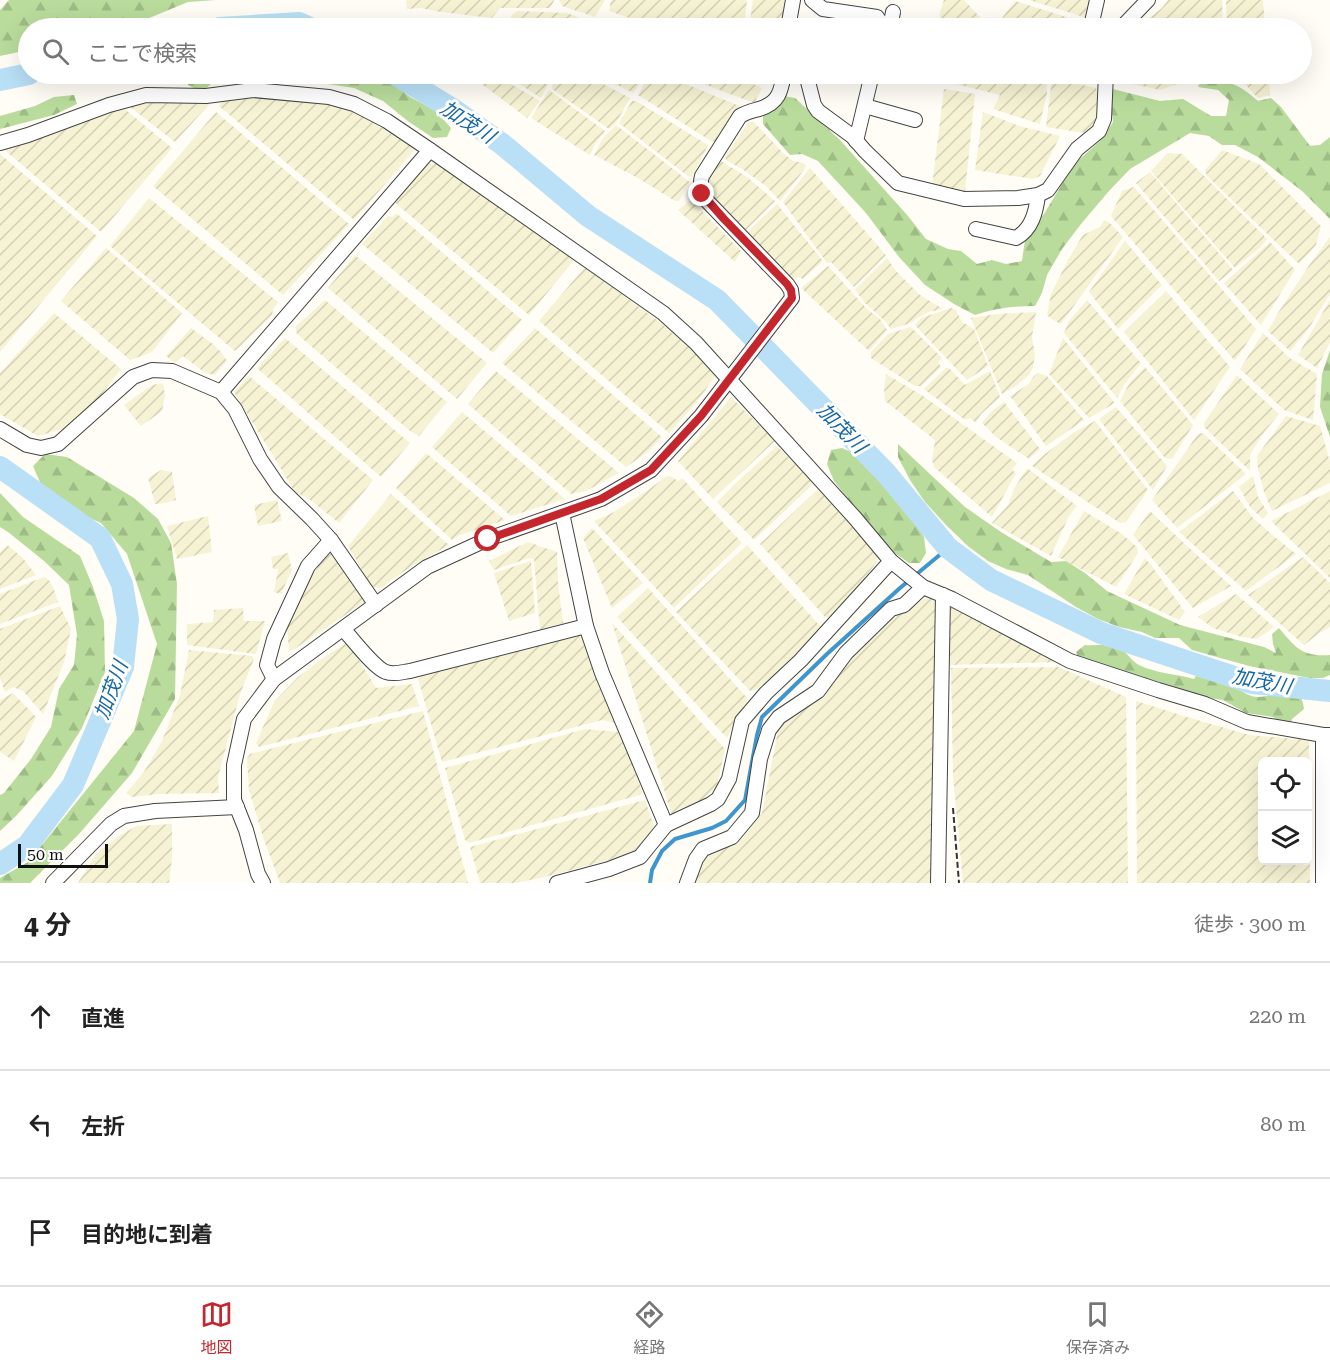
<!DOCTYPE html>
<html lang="ja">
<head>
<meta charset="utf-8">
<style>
  :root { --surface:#fff; --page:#f6f6f6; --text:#222; --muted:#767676; --line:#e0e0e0; --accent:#c4262e }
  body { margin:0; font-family:"Roboto Serif","Noto Sans JP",serif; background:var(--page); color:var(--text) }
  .controls { position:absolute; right:18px; bottom:18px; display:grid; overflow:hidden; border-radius:9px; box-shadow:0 6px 24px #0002 }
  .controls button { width:54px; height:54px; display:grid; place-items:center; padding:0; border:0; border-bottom:2px solid var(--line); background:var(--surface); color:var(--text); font:30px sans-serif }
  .scale { position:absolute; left:18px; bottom:15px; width:90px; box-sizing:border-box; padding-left:6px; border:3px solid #111; border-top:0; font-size:16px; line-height:21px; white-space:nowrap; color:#111; -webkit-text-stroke:4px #fff; paint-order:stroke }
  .stop { position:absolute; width:18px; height:18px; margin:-14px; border:4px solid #c4262e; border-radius:50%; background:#fff }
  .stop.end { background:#c4262e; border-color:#fff; box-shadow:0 2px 6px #0008 }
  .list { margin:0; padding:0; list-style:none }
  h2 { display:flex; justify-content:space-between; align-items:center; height:78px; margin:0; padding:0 24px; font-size:26px }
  h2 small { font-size:20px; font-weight:400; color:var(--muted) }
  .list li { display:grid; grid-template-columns:39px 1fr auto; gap:18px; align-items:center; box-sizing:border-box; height:108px; padding:0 24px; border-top:2px solid var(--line) }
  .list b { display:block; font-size:22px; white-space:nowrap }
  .list em { font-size:20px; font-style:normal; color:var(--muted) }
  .icon { flex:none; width:33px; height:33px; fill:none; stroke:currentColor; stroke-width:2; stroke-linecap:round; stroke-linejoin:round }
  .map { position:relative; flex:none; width:1330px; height:883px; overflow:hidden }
  .search { position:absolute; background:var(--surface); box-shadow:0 6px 24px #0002; left:18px; right:18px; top:18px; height:66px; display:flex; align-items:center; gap:15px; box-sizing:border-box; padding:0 21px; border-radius:33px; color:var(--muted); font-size:22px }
  .sheet { height:402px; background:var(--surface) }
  nav { display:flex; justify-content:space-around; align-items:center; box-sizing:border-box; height:84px; border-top:2px solid var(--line); background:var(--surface); font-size:16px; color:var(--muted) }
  nav a { display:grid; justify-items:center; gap:3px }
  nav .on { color:var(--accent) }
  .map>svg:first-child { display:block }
</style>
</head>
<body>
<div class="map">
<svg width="1330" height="883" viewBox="0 0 1330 883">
  <defs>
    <pattern id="farmland-furrows" width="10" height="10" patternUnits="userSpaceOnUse" patternTransform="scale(1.5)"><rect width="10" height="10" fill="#f6f3d4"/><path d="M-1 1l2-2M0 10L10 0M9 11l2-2" fill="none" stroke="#d2cfb5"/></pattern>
    <pattern id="forest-firs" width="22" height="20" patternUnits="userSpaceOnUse" patternTransform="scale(1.5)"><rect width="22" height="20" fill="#b9dc9c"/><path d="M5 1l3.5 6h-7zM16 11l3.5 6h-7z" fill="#9ebc85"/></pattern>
  </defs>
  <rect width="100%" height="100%" fill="#fffdf5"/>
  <!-- farmland -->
  <g fill="url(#farmland-furrows)" fill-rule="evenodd">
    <path d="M407 0H554V1L550 8H500L492 18 441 12 420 8 407 9 406 1Z"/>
    <path d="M559 0H605L595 17 562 6Z"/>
    <path d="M611 0H747L744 28H667L641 22 609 11Z"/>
    <path d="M753 0H785L781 28H749Z"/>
    <path d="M944 0H964L990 28H957L939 16Z"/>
    <path d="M1029 0H1092L1087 18Z"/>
    <path d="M1168 0H1222L1223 28H1137L1162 8Z"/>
    <path d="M1226 0H1263L1265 28H1227Z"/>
    <path d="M1015 1 1082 22 1088 21 1090 28H1002L999 22Z"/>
    <path d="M517 11 567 13 598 25 595 28 563 20 539 24 509 23 511 16Z"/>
    <path d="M468 74H498L501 78 540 101 527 118Z"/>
    <path d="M504 74H549L547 86 541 98Z"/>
    <path d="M553 74H584L630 98 616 123 609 129 552 89Z"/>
    <path d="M595 74H644L641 82 633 93Z"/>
    <path d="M649 74H661L742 107 731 116 717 142 711 141 638 95Z"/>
    <path d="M677 74H730L762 88 754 103Z"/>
    <path d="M930 74H1038L1046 77 1047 93 1040 124 993 109 1000 95 948 82 936 84 931 79Z"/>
    <path d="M1116 74H1224V76L1205 74 1160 90 1115 80Z"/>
    <path d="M1228 74H1269L1270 95 1258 98 1245 84 1228 76Z"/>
    <path d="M1052 78 1096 88 1100 105 1095 124 1085 133 1046 127Z"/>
    <path d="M944 89 975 94 965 192 932 186Z"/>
    <path d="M549 90 605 131 595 144 590 155 531 118Z"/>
    <path d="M258 97 324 102 354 111 402 136 417 147 354 220 219 106 224 100Z"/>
    <path d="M213 100 175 142 130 107 159 101Z"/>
    <path d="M632 101H636L708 145 692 177 688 176 619 123Z"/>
    <path d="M121 106 172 148 101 232 1 147Z"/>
    <path d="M216 112 349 224 283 295 153 186Z"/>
    <path d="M983 112 1019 126 1060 136 1040 176 1033 179 975 170Z"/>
    <path d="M753 121 783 153 793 161 804 163 806 166 801 174 780 201 766 186 742 169 726 160 725 156 748 123Z"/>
    <path d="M616 125 690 182 679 201H675L638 178 594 155 603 138Z"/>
    <path d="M1222 150 1259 164 1321 226 1316 245 1299 264 1207 176 1205 170Z"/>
    <path d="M1168 153 1182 154 1267 239 1261 247 1235 268 1151 171Z"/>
    <path d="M0 154 97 236 0 352Z"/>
    <path d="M721 161 747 177 775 201 745 231 707 192 705 183Z"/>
    <path d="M440 162 575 259 529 315 394 202 426 163 436 164Z"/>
    <path d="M810 168 886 255 854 287 831 262 827 263 783 202Z"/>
    <path d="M1150 172 1233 270 1222 279 1219 281 1136 183Z"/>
    <path d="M1134 187 1256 329 1235 361 1111 216 1122 191Z"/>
    <path d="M149 198 278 302 273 310 272 315 235 351 110 246Z"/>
    <path d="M691 200 741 251 735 262 678 210Z"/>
    <path d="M777 204 823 261 803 279 799 277 792 280 747 232Z"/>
    <path d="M396 213 522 320 493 353 362 244 388 216 393 217Z"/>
    <path d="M1104 220 1109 222 1123 237 1061 324 1053 320 1047 315 1051 294 1069 258 1083 235 1100 227Z"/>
    <path d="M1330 237V294L1307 331 1290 351 1268 331 1278 313 1310 264Z"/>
    <path d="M1125 241 1162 285 1118 329 1089 292Z"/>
    <path d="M1270 242 1295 270 1261 325 1224 283Z"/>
    <path d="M106 248 182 313 152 352 130 360 61 301Z"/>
    <path d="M355 255 487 363 457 399 328 288Z"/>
    <path d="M887 258 895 270 920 295 943 309 929 312 917 318 911 323 891 329 886 322 865 303 855 290Z"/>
    <path d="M828 266 867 309 880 319 887 330 869 351 801 288Z"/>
    <path d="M585 267 661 323 708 364 715 376 697 402 669 433 539 321Z"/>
    <path d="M1166 291 1230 367 1194 420 1124 332Z"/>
    <path d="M325 300 447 402 419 436 410 431 297 334 295 327Z"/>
    <path d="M1087 300 1141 363 1124 385 1117 398 1064 333 1069 321Z"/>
    <path d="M1330 300V342L1317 368 1298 355Z"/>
    <path d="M951 308 956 310 962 322 974 329 988 366 967 380 915 325 921 318Z"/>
    <path d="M1036 312 1032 337 1035 355 1033 367 1029 375 1016 386 1002 394 971 318 997 314Z"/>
    <path d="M54 313 121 369 95 403 70 427 38 436 0 414V373Z"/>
    <path d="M911 327 942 358 938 362 941 367 921 386H915L871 358V352L888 334Z"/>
    <path d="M191 328 213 344 221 352 227 361 215 375 205 373 183 356 175 363 166 356Z"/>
    <path d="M535 328 662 437 649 451 626 467 502 363Z"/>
    <path d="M1263 333 1291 359 1317 374 1313 420 1284 410 1240 369Z"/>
    <path d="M285 338 410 443 381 477 257 368Z"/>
    <path d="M1063 338 1114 402 1113 404 1089 418 1049 374Z"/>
    <path d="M1145 367 1193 425 1172 459 1165 458 1120 401 1130 382Z"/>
    <path d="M946 368H949L965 385 990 371 1000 397 981 414 976 423 970 418 965 420 924 389Z"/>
    <path d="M496 371 619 473 586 491 571 494 468 404Z"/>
    <path d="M1038 373 1047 376 1084 420 1046 446 1010 396 1029 384 1033 377Z"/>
    <path d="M886 374 923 396 1017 463 1012 470 1016 473 992 517 934 467 932 460 935 440 885 401 884 389Z"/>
    <path d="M1237 375 1279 414 1265 431 1254 448 1250 455V471L1204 427V423Z"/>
    <path d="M249 376 373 480 339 523 309 499 295 492 234 392Z"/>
    <path d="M163 383 165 395 162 411 141 426 124 405 152 385Z"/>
    <path d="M731 397 775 441 713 499 678 461Z"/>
    <path d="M1004 402 1040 449 1029 459 996 437 982 423 992 411Z"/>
    <path d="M1116 407 1167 466 1153 490 1099 419Z"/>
    <path d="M462 412 565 499 511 516 432 447Z"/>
    <path d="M1286 416 1320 426 1330 462V483L1272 511 1264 492 1258 469 1257 456Z"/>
    <path d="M1095 421 1148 490 1126 522 1120 523 1032 466 1045 454 1073 433Z"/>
    <path d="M1203 433 1246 474 1177 528 1152 500 1198 434Z"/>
    <path d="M777 446 813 482 810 487 754 540 717 502 738 481Z"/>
    <path d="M426 453 505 520 460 535 452 540 396 488Z"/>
    <path d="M1027 468 1077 506 1069 516 1051 556 992 523 1008 505 1014 489Z"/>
    <path d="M161 470 172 472 176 500 165 503 155 504 148 478Z"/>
    <path d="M667 476 672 477 678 481 682 478 742 543 674 608 594 521 614 512 648 490Z"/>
    <path d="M1253 476 1258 497 1268 513 1263 519 1250 507 1239 487Z"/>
    <path d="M818 489 877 555V562L853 592 829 618 825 617 760 544Z"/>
    <path d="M1233 491 1253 518 1275 537 1296 554 1246 591 1179 532Z"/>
    <path d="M1330 491V578L1271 521Z"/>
    <path d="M391 494 449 545 412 566 391 580 382 588 372 587 348 546Z"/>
    <path d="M277 500 282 521 258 526 254 505Z"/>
    <path d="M1084 511 1122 534 1137 547 1138 553 1116 587 1058 557Z"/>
    <path d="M1150 511 1185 544 1231 586 1193 608 1133 535Z"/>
    <path d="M208 516 212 552 177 559 167 526Z"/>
    <path d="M592 528 643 583 612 608 583 538Z"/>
    <path d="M528 542 557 552 558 583 563 623 540 630 534 559 529 558 494 570 489 561Z"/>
    <path d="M7 545 22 557 36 575 0 589V552Z"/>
    <path d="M747 545 821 627 792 660 757 689 750 691 676 612Z"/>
    <path d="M288 553 292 570 281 594 274 592 278 569H273L271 557Z"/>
    <path d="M327 553H332L366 597 363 603 293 650H289L287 628 305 587Z"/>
    <path d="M1303 557 1330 583V627L1318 634 1304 645 1248 595Z"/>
    <path d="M1145 558 1151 565 1185 612 1179 620 1124 594Z"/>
    <path d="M531 561 535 613 509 621 494 573Z"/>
    <path d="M44 577 48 579 53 587 58 602 0 624V594Z"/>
    <path d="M648 588 748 699 727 738 617 617Z"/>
    <path d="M1236 594 1274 627 1257 639 1242 637 1213 628 1198 617Z"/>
    <path d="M939 596 936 883H692L705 854 740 841 762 813 779 726 824 697 850 655 877 629 924 599Z"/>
    <path d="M947 605 1056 662 950 665Z"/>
    <path d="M60 606 71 629 64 662 43 714 23 691 13 687 5 692 0 678V629Z"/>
    <path d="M243 608 244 621H265L256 654 187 645V624L213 622 214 610Z"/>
    <path d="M612 623 725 749 717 786 702 801 679 809 672 815Z"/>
    <path d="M576 632 586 635 617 723 602 720 442 762 418 679 422 675Z"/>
    <path d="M348 642 376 688 412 684 419 706 259 747 256 743 274 702 298 677 327 655Z"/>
    <path d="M189 650 252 656 254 659 240 694 218 777 219 793 159 794 132 797 126 793 144 772 162 741 180 695Z"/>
    <path d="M1059 667 1126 697 1128 883H963L953 774 951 668Z"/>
    <path d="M13 693 36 717 14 761 0 752V700Z"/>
    <path d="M1136 701 1187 717 1249 735 1309 740 1310 883H1137ZM1262 762H1308V860H1262Z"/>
    <path d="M423 711 468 883H280L263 837 249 790 247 759 250 754Z"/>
    <path d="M585 729 619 732 631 760 643 794 469 843 465 840 445 768Z"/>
    <path d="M645 800 654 826 646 838 633 852 614 859 540 878 515 883H480L470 847Z"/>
    <path d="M172 824V858L169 883H78L95 855 120 835 137 826Z"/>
  </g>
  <!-- forest -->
  <g fill="url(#forest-firs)">
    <path d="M9 0H216L188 2 125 28H28V50L0 56V10Z"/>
    <path d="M187 74H249L241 76 218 78 205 89 194 88 188 85Z"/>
    <path d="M271 74H375L390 82 410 97 436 111 451 128 447 137 433 138 409 122 383 101 354 88 274 76Z"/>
    <path d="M1202 78C1228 80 1239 84 1258 101L1271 98 1281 107 1310 146 1320 145 1330 137V219L1302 191 1258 157 1235 145H1222L1209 136 1190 133 1130 169 1109 191 1081 224 1062 249 1047 275 1042 293 1035 306C1014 306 995 308 975 315L954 304 925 285 899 257 866 213 818 161 802 154 790 155 763 124V113L783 96 795 98 840 140 908 216 926 239 948 249 961 251 977 264 992 260 1006 264 1022 261 1026 233 1044 214 1074 164 1100 141 1113 122 1109 88 1160 101 1183 99 1211 116H1226L1229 100 1218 90 1198 87Z"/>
    <path d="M74 95 77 104 54 115 0 129V116L35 106 54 97Z"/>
    <path d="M1330 350V437L1320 407 1322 374Z"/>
    <path d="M898 444 965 507 1001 532 1051 562 1066 561 1085 573 1107 591 1180 625 1264 647 1276 653 1273 644 1272 634 1279 628C1296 648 1302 657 1330 655V675L1323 678H1309L1249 666 1192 650 1179 638H1155L1142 632 1119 627 1098 619 1076 607 1028 575 1006 569 988 561 969 547 947 526 925 502 910 480 898 457Z"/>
    <path d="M842 448 860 456 878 474 911 517 924 537 926 553 920 563H909L892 551 879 539 834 481 827 464 831 450Z"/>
    <path d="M45 454 67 457 134 498 158 519 171 543 177 584 175 699 132 773 79 834 30 883H0V878L28 862 134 731 157 644 127 554 101 523 65 507 42 487 33 466Z"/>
    <path d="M0 493 23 517 80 556 93 587 104 621 105 672 82 728 51 777 16 816 0 831V795L4 793 31 759 51 727 59 689 74 665 77 635 69 585 44 561 8 532 0 527Z"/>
    <path d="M1085 645C1095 646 1109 643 1117 647 1126 650 1130 660 1139 665 1155 673 1176 674 1194 679L1198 673C1212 680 1222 684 1237 689 1244 692 1250 697 1258 697 1271 697 1282 688 1295 693 1302 696 1303 702 1304 709L1292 719 1291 725 1279 721 1273 717 1246 713 1223 700 1208 698 1166 684 1103 667 1078 657 1076 652Z"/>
  </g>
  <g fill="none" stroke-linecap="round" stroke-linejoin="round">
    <!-- stream -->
    <path stroke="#3f96cf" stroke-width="4" d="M650 883 652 870 662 851 675 839 712 828 726 821 745 800 757 735 762 717 827 654 900 588 948 548"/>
    <!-- river -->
    <g stroke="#b9e0f7" stroke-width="22">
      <path d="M220 28 299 23 310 28"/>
      <path d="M395 74 454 110 502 144 588 216 717 300 886 473 948 548 991 580 1101 633 1252 683 1330 691"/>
      <path d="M0 80 29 74"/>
      <path d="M0 467 100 538 122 584 128 619 123 667 73 785 27 846 0 864"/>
    </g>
    <defs>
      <g id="minor">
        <path d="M812 0 823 9 877 17 884 28"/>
        <path d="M1097 0 1092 22 1100 28"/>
        <path d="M788 28 793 0"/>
        <path d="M890 28 893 12"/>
        <path d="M1121 28 1148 0"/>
        <path d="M806 74 814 105 818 111 852 136 865 151 898 183 964 199 1018 198 1038 195 1048 190 1077 149 1099 131 1104 119 1106 74"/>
        <path d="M865 106 915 120"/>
        <path d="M856 141 872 74"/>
        <path d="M0 143 28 135 109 105 146 95 206 96 253 90 329 97 354 104 387 121 430 150 663 313 696 343 855 518 891 561 923 587 952 599 1070 661 1158 690 1205 704 1247 722 1323 735H1330"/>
        <path d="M976 229 1016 238C1032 229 1036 212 1038 195"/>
        <path d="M221 392 430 150"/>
        <path d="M0 429 27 445 41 448 58 444 133 377 152 370 172 371 221 392 235 409 260 459 279 487 312 519 331 540 376 605"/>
        <path d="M562 513 586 626 602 673 666 825"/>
        <path d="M343 629C353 639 374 668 386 672 394 675 402 672 410 671L586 626"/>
        <path d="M274 679 267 665 274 639 308 566 331 540"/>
        <path d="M53 883 111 824 124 816 155 811 237 807"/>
        <path d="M263 883 258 874 246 830 234 800V765L244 719 274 679 427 567 488 539 601 499 651 470 701 416 792 298 791 290 787 284 708 202C702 193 699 187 702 176L740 116C747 112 752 111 759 109 779 103 781 91 784 74"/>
        <path d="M557 883 609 869 640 857 666 825 711 804 718 799 729 779 742 721 766 693 801 660 891 561"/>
        <path d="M687 883 696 859 703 849 732 837 752 813 760 759 769 730 779 717 818 691 846 653 891 609 904 605 923 587"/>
        <path d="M938 883 943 595"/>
        <path d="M1323 883V735"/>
      </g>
    </defs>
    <!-- minor casing -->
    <use href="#minor" stroke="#444" stroke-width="16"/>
    <!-- path -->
    <path stroke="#333" stroke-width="2" stroke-dasharray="6 3" stroke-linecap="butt" d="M953 808 959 883"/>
    <!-- minor -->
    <use href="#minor" stroke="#fff" stroke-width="14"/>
  </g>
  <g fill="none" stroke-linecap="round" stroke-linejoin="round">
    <!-- route -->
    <path stroke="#c4262e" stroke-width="8" d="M488 539 601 499 651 470 701 416 792 298 791 290 787 284 724 219 702 194"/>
  </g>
  <g text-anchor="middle" stroke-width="6" stroke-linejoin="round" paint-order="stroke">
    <!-- water labels -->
    <g font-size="20" font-style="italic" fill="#1768a6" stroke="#fff">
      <text transform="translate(468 122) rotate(33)" y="7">加茂川</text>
      <text transform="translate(842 428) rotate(46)" y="7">加茂川</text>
      <text transform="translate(1262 681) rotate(11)" y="7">加茂川</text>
      <text transform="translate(111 690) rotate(-70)" y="7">加茂川</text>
    </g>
  </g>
</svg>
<div class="controls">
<button><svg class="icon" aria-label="locate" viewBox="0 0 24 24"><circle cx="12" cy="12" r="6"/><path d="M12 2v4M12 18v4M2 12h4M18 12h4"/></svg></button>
<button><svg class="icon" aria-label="layers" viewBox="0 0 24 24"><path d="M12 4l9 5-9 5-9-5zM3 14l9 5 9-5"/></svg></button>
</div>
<div class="scale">50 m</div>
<div class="stop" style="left:488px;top:539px"></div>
<div class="stop end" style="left:702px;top:194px"></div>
<div class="search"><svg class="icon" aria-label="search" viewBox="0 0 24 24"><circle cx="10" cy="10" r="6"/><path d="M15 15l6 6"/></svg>ここで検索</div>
</div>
<section class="sheet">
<h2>4 分<small>徒歩 · 300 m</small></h2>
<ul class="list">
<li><svg class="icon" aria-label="ahead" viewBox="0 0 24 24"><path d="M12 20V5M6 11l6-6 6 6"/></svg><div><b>直進</b></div><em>220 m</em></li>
<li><svg class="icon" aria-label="left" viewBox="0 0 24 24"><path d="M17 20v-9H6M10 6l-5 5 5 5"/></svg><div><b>左折</b></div><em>80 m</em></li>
<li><svg class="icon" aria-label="arrive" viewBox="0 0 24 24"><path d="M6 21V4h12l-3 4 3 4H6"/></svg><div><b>目的地に到着</b></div></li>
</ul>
</section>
<nav>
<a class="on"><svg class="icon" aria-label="map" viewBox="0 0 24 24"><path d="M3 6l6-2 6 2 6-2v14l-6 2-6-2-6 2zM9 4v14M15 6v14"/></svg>地図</a>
<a><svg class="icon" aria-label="directions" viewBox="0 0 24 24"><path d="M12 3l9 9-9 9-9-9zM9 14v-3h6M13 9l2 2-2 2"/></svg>経路</a>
<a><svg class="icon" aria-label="saved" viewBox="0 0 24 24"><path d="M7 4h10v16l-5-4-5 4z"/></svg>保存済み</a>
</nav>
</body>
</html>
